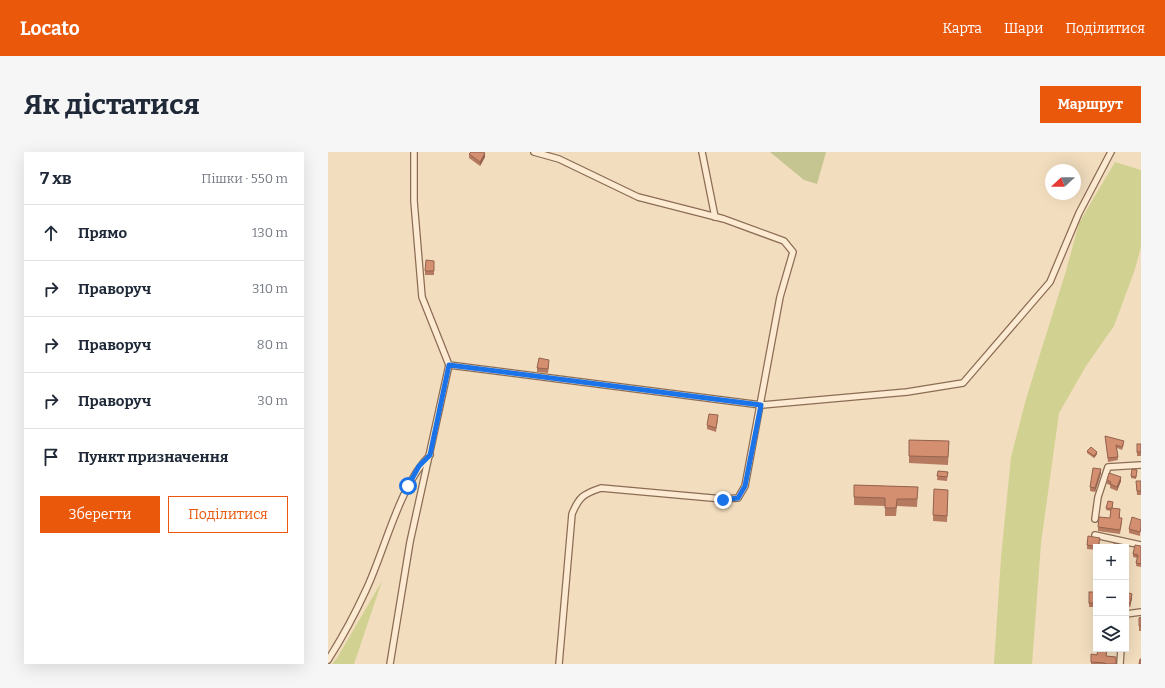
<!DOCTYPE html>
<html lang="uk">
<head>
<meta charset="utf-8">
<style>
  :root { --surface:#fff; --page:#f6f6f7; --text:#1f2937; --muted:#747a83; --line:#e0e1e3; --accent:#ea580c }
  body { margin:0; font-family:Bitter,serif; background:var(--page); color:var(--text) }
  .controls { position:absolute; right:12px; bottom:12px; display:grid; overflow:hidden; border-radius:0px; box-shadow:0 4px 16px #0002 }
  .controls button { width:36px; height:36px; display:grid; place-items:center; padding:0; border:0; border-bottom:1px solid var(--line); background:var(--surface); color:var(--text); font:20px sans-serif }
  .compass { position:absolute; left:717px; top:12px; width:36px; height:36px; border-radius:50%; background:var(--surface); box-shadow:0 4px 16px #0002; rotate:249deg }
  .stop { position:absolute; width:12px; height:12px; margin:-9px; border:3px solid #1a73e8; border-radius:50%; background:#fff }
  .stop.end { background:#1a73e8; border-color:#fff; box-shadow:0 1px 4px #0008 }
  .list { margin:0; padding:0; list-style:none }
  h2 { display:flex; justify-content:space-between; align-items:center; height:52px; margin:0; padding:0 16px; font-size:17px }
  h2 small { font-size:13px; font-weight:400; color:var(--muted) }
  .list li { display:grid; grid-template-columns:26px 1fr auto; gap:12px; align-items:center; box-sizing:border-box; height:56px; padding:0 16px; border-top:1px solid var(--line) }
  .list b { display:block; font-size:15px; white-space:nowrap }
  .list em { font-size:13px; font-style:normal; color:var(--muted) }
  .actions { display:flex; gap:8px; padding:12px 16px }
  .actions a { flex:1; padding:9px 0; border:1px solid var(--accent); border-radius:0px; text-align:center; font-size:14px; color:var(--accent) }
  .actions .main { background:var(--accent); color:#fff }
  .icon { flex:none; width:22px; height:22px; fill:none; stroke:currentColor; stroke-width:2; stroke-linecap:round; stroke-linejoin:round }
  .map { position:relative; flex:none; width:813px; height:512px; overflow:hidden; border-radius:0px }
  header { display:flex; align-items:center; gap:24px; box-sizing:border-box; height:56px; padding:0 20px; background:var(--accent); color:#fff }
  header strong { font-size:19px }
  nav { display:flex; gap:22px; margin-inline-start:auto; font-size:14px }
  .intro { display:flex; align-items:center; justify-content:space-between; box-sizing:border-box; height:96px; padding:0 24px }
  h1 { margin:0; font-size:28px }
  .button { padding:10px 18px; border-radius:0px; background:var(--accent); color:#fff; font-size:14px; font-weight:700 }
  main { display:flex; gap:24px; padding:0 24px }
  aside { flex:1; background:var(--surface); border-radius:0px; box-shadow:0 4px 16px #0002 }
  .map>svg:first-child { display:block }
</style>
</head>
<body>
<header>
<strong>Locato</strong>
<nav><a>Карта</a><a>Шари</a><a>Поділитися</a></nav>
</header>
<div class="intro"><h1>Як дістатися</h1><a class="button">Маршрут</a></div>
<main>
<aside>
<h2>7 хв<small>Пішки · 550 m</small></h2>
<ul class="list">
<li><svg class="icon" aria-label="ahead" viewBox="0 0 24 24"><path d="M12 20V5M6 11l6-6 6 6"/></svg><div><b>Прямо</b></div><em>130 m</em></li>
<li><svg class="icon" aria-label="right" viewBox="0 0 24 24"><path d="M7 20v-9h11M14 6l5 5-5 5"/></svg><div><b>Праворуч</b></div><em>310 m</em></li>
<li><svg class="icon" aria-label="right" viewBox="0 0 24 24"><path d="M7 20v-9h11M14 6l5 5-5 5"/></svg><div><b>Праворуч</b></div><em>80 m</em></li>
<li><svg class="icon" aria-label="right" viewBox="0 0 24 24"><path d="M7 20v-9h11M14 6l5 5-5 5"/></svg><div><b>Праворуч</b></div><em>30 m</em></li>
<li><svg class="icon" aria-label="arrive" viewBox="0 0 24 24"><path d="M6 21V4h12l-3 4 3 4H6"/></svg><div><b>Пункт призначення</b></div></li>
</ul>
<div class="actions"><a class="main">Зберегти</a><a>Поділитися</a></div>
</aside>
<div class="map">
<svg width="813" height="512" viewBox="0 0 813 512">
  <rect width="100%" height="100%" fill="#f2ddbe"/>
  <!-- green -->
  <g fill="#d1d191">
    <path d="M787 10 813 18V95L806 120 786 174 758 214 731 261 713 391 704 512H666L673 406 683 305 698 247 738 119 751 71Z"/>
    <path d="M54 429 26 512H4L9 506Z"/>
  </g>
  <!-- cemetery -->
  <path fill="#c4c591" d="M442 0H498L489 32 476 28Z"/>
  <g fill="none" stroke-linecap="round" stroke-linejoin="round">
    <defs>
      <g id="minor">
        <path d="M86 0V49L94 145 121 213 433 253 579 240 635 231 722 130 751 61 783 0"/>
        <path d="M206 0 231 7 310 45 396 67 456 89 465 100 452 145 417 334 410 346 395 347 273 336C255 342 251 345 244 362L231 512"/>
        <path d="M374 0 387 65"/>
        <path d="M767 367 770 345 780 315 813 313"/>
        <path d="M767 383 813 393"/>
        <path d="M798 462 813 460"/>
        <path d="M0 508C14 486 27 462 38 438 57 398 71 334 102 303"/>
        <path d="M62 512 82 390 121 213"/>
        <path d="M792 512 793 497"/>
      </g>
    </defs>
    <!-- minor casing -->
    <use href="#minor" stroke="#8c6c55" stroke-width="8"/>
    <!-- minor -->
    <use href="#minor" stroke="#fcebd2" stroke-width="5.5"/>
  </g>
  <!-- wall -->
  <g fill="#b67a60">
    <path d="M141 2 157 5 152 14 141 6Z"/>
    <path d="M106 113V123H97V119Z"/>
    <path d="M221 212 220 221 209 220V216Z"/>
    <path d="M390 267 388 280 379 277V273Z"/>
    <path d="M777 284 796 292 794 298 789 296 790 308 780 310Z"/>
    <path d="M581 288 621 289 620 313 581 311Z"/>
    <rect x="809" y="292" width="4" height="12"/>
    <path d="M759 299 769 302 766 306 759 301Z"/>
    <path d="M804 317 809 318 808 327 803 326Z"/>
    <path d="M610 319 620 320 619 329 609 328Z"/>
    <path d="M773 321 767 340 762 339V335Z"/>
    <path d="M779 328 793 329 789 339 782 336V333L779 332Z"/>
    <path d="M808 329H813V343H809Z"/>
    <path d="M526 333 590 335 589 355 569 354 568 364H557V354L526 353Z"/>
    <path d="M620 344 619 370 605 369V363Z"/>
    <path d="M785 352 784 356 792 361V366L794 370 792 382 770 379V375L782 366 783 359 778 358V356Z"/>
    <path d="M813 368 812 384 801 381V377Z"/>
    <path d="M772 390 771 395H768V398L759 397V393Z"/>
    <path d="M813 394V415L808 414 809 406 805 405V402Z"/>
    <path d="M768 423V440H766V436Z"/>
    <rect x="761" y="440" width="7" height="15"/>
    <path d="M798 440 804 446 802 455 798 454Z"/>
    <path d="M813 465V479H811V466Z"/>
    <path d="M770 497H779L778 504 788 512H763V502L769 503Z"/>
  </g>
  <!-- shaded-wall -->
  <g fill="#94634e">
    <path d="M157 1V5L152 14V10Z"/>
    <path d="M769 300V302L766 306V304Z"/>
    <path d="M773 317V321L767 340V336Z"/>
    <path d="M793 325V329L789 339V335Z"/>
    <path d="M804 442V446L802 455V451Z"/>
  </g>
  <!-- building -->
  <g fill="#d48e70" stroke="#94634e">
    <path d="M143 0H155L157 1 152 10 141 2Z"/>
    <path d="M98 108 106 109V119H97Z"/>
    <path d="M211 206 221 208 220 217 209 216Z"/>
    <path d="M381 262 390 263 388 276 379 273Z"/>
    <path d="M777 284 796 289 794 295 788 293 790 305 780 306Z"/>
    <path d="M581 288 621 289 620 305 581 304Z"/>
    <rect x="809" y="292" width="4" height="8"/>
    <path d="M763 295 769 300 766 304 759 299Z"/>
    <path d="M765 316 773 317 767 336 762 335Z"/>
    <path d="M804 317 809 318 808 325 803 324Z"/>
    <path d="M610 319 620 320 619 325 609 324Z"/>
    <path d="M781 321 793 325 789 335 782 332 783 330 779 328Z"/>
    <path d="M808 329H813V339H809Z"/>
    <path d="M526 333 590 335 589 347H569L568 356H557V346L526 345Z"/>
    <path d="M606 337 620 338 619 364 605 363Z"/>
    <path d="M780 349 785 350 784 356 783 357 778 356Z"/>
    <path d="M783 356 792 357 791 366H794L792 378 770 375 771 365 782 366Z"/>
    <path d="M804 365 813 368V376L812 380 801 377Z"/>
    <path d="M760 384 772 386 770 395 759 393Z"/>
    <path d="M785 392H790L789 395H784Z"/>
    <path d="M807 393 813 394V412L808 411 810 403 805 402Z"/>
    <path d="M767 423H768V436H766Z"/>
    <rect x="761" y="440" width="7" height="11"/>
    <path d="M798 440 804 442 802 451 798 450Z"/>
    <path d="M813 465V474H811V466Z"/>
    <path d="M770 497H779L778 504 788 505V512H777V511L763 510V502L769 503Z"/>
    <path d="M812 507H813V512H811Z"/>
  </g>
  <g fill="none" stroke-linecap="round" stroke-linejoin="round">
    <!-- route -->
    <path stroke="#1a73e8" stroke-width="5" d="M80 334 91 314 102 303 121 213 433 253 417 334 410 346 395 348"/>
  </g>
</svg>
<div class="controls">
<button>+</button>
<button>−</button>
<button><svg class="icon" aria-label="layers" viewBox="0 0 24 24"><path d="M12 4l9 5-9 5-9-5zM3 14l9 5 9-5"/></svg></button>
</div>
<svg class="compass" viewBox="-18 -18 36 36"><path d="M0-13l5 13h-10z" fill="#e53935"/><path d="M0 13l5-13h-10z" fill="#747a83"/></svg>
<div class="stop" style="left:80px;top:334px"></div>
<div class="stop end" style="left:395px;top:348px"></div>
</div>
</main>
</body>
</html>
